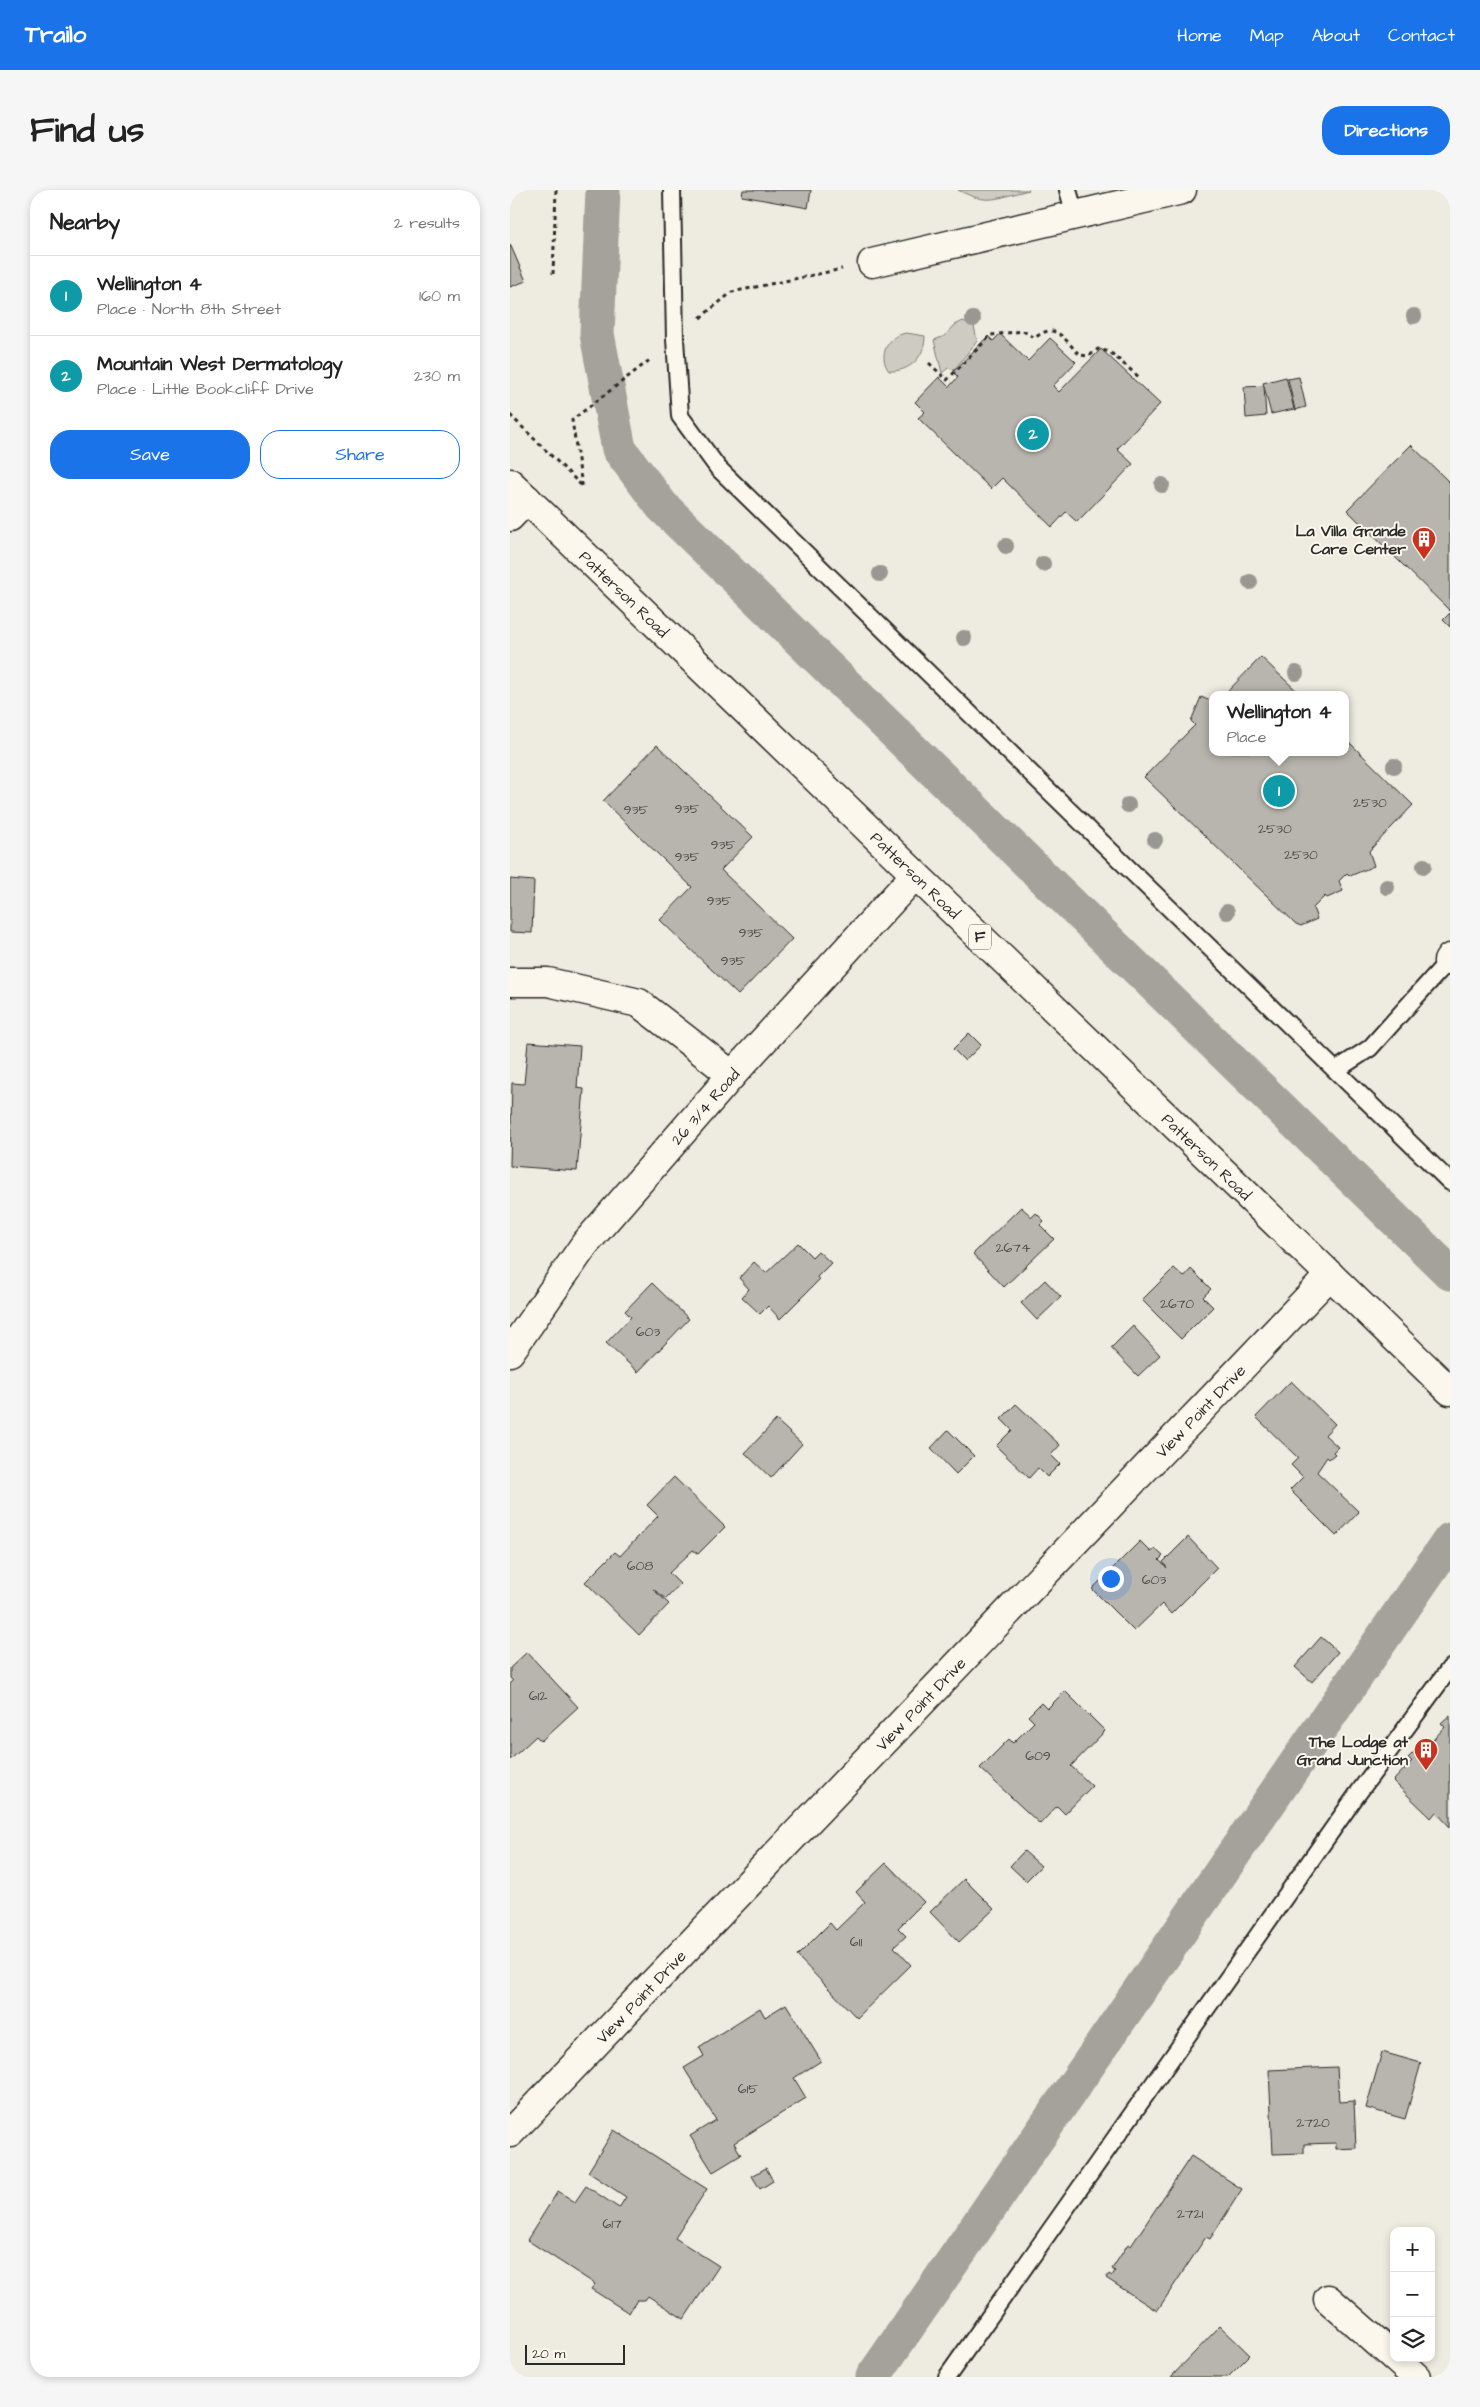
<!DOCTYPE html>
<html lang="en">
<head>
<meta charset="utf-8">
<style>
  :root { --surface:#fff; --page:#f6f6f6; --text:#222; --muted:#767676; --line:#e0e0e0; --accent:#1a73e8 }
  body { margin:0; font-family:"Architects Daughter",sans-serif; background:var(--page); color:var(--text) }
  .controls { position:absolute; right:15px; bottom:15px; display:grid; overflow:hidden; border-radius:10px; box-shadow:0 2px 8px #0003 }
  .controls button { width:45px; height:45px; display:grid; place-items:center; padding:0; border:0; border-bottom:1px solid var(--line); background:var(--surface); color:var(--text); font:25px sans-serif }
  .scale { position:absolute; left:15px; bottom:12px; width:100px; box-sizing:border-box; padding-left:5px; border:2px solid #2b2b2b; border-top:0; font-size:14px; line-height:18px; white-space:nowrap; color:#2b2b2b; -webkit-text-stroke:4px #fbf7ec; paint-order:stroke }
  .you { position:absolute; left:600px; top:1388px; width:18px; height:18px; margin:-12px; border:4px solid #fff; border-radius:50%; background:#1a73e8; box-shadow:0 0 0 8px #1a73e833 }
  .badge { display:grid; place-items:center; width:32px; height:32px; border-radius:50%; background:var(--accent); color:#fff; font-size:16px; font-weight:700 }
  .pin { position:absolute; translate:-50% -50%; border:2px solid #fff; box-shadow:0 1px 5px #0006 }
  .popup { position:absolute; left:699px; top:501px; width:140px; height:65px; box-sizing:border-box; display:grid; place-content:center; border-radius:10px; background:var(--surface); filter:drop-shadow(0 1px 4px #0005); font-size:16px; white-space:nowrap; color:var(--muted) }
  .popup b { font-size:19px; color:var(--text) }
  .popup::after { content:''; position:absolute; left:50%; top:100%; margin-left:-10px; border:10px solid transparent; border-top-color:var(--surface) }
  .list { margin:0; padding:0; list-style:none }
  h2 { display:flex; justify-content:space-between; align-items:center; height:65px; margin:0; padding:0 20px; font-size:21px }
  h2 small { font-size:16px; font-weight:400; color:var(--muted) }
  .list li { display:grid; grid-template-columns:32px 1fr auto; gap:15px; align-items:center; box-sizing:border-box; height:80px; padding:0 20px; border-top:1px solid var(--line) }
  .list b { display:block; font-size:19px; white-space:nowrap }
  .list p { margin:0; font-size:16px; white-space:nowrap; color:var(--muted) }
  .list em { font-size:16px; font-style:normal; color:var(--muted) }
  .actions { display:flex; gap:10px; padding:15px 20px }
  .actions a { flex:1; padding:11px 0; border:1px solid var(--accent); border-radius:20px; text-align:center; font-size:18px; color:var(--accent) }
  .actions .main { background:var(--accent); color:#fff }
  .icon { flex:none; width:28px; height:28px; fill:none; stroke:currentColor; stroke-width:2; stroke-linecap:round; stroke-linejoin:round }
  .map { position:relative; flex:none; width:940px; height:2187px; overflow:hidden; border-radius:20px }
  header { display:flex; align-items:center; gap:30px; box-sizing:border-box; height:70px; padding:0 25px; background:var(--accent); color:#fff }
  header strong { font-size:24px }
  nav { display:flex; gap:28px; margin-inline-start:auto; font-size:18px }
  .intro { display:flex; align-items:center; justify-content:space-between; box-sizing:border-box; height:120px; padding:0 30px }
  h1 { margin:0; font-size:35px }
  .button { padding:12px 22px; border-radius:20px; background:var(--accent); color:#fff; font-size:18px; font-weight:700 }
  main { display:flex; gap:30px; padding:0 30px }
  aside { flex:1; background:var(--surface); border-radius:20px; box-shadow:0 2px 8px #0003 }
  .map>svg:first-child { display:block }
</style>
</head>
<body>
<header>
<strong>Trailo</strong>
<nav><a>Home</a><a>Map</a><a>About</a><a>Contact</a></nav>
</header>
<div class="intro"><h1>Find us</h1><a class="button">Directions</a></div>
<main>
<aside>
<h2>Nearby<small>2 results</small></h2>
<ul class="list">
<li><span class="badge" style="background:#0f9aa8">1</span><div><b>Wellington 4</b><p>Place · North 8th Street</p></div><em>160 m</em></li>
<li><span class="badge" style="background:#0f9aa8">2</span><div><b>Mountain West Dermatology</b><p>Place · Little Bookcliff Drive</p></div><em>230 m</em></li>
</ul>
<div class="actions"><a class="main">Save</a><a>Share</a></div>
</aside>
<div class="map">
<svg width="940" height="2187" viewBox="0 0 940 2187">
  <rect width="100%" height="100%" fill="#eeebe0"/>
  <filter id="ink" filterUnits="userSpaceOnUse"><feTurbulence type="fractalNoise" baseFrequency=".02" numOctaves="2"/><feDisplacementMap in="SourceGraphic" scale="10" xChannelSelector="R" yChannelSelector="G"/><feConvolveMatrix kernelMatrix="1 2 1 2 8 2 1 2 1" color-interpolation-filters="sRGB"/></filter>
  <g filter="url(#ink)">
    <!-- green -->
    <g fill="#cecbc2" stroke="#7c7b76">
      <path d="M448 0H519C486 8 479 16 448 0Z"/>
      <path d="M453 131 464 136 467 151 444 180 438 178 432 183 424 150 435 146 445 135Z"/>
      <path d="M396 143 415 146C415 167 400 182 379 181 367 165 378 146 396 143Z"/>
    </g>
    <g fill="none" stroke-linecap="round" stroke-linejoin="round">
      <!-- canal -->
      <g stroke="#a4a29a" stroke-width="35">
        <path d="M93 0 87 144 109 259 152 316 940 1083"/>
        <path d="M363 2187 940 1350"/>
      </g>
    </g>
    <!-- building -->
    <g fill="#b8b5ae" stroke="#2b2b2b">
      <path d="M233 0H301L298 18 232 6Z"/>
      <path d="M0 54 16 91 0 97Z"/>
      <path d="M490 144 518 171 540 148 566 172 543 196 549 202 591 159 650 214 607 259 623 274 567 332 556 322 542 337 492 288 481 299 408 228 415 222 405 212 429 187 439 197 448 187 443 182 478 146 483 151Z"/>
      <path d="M776 187 784 219 761 224 753 193Z"/>
      <path d="M789 187 796 217 785 220 778 189Z"/>
      <path d="M754 196 756 226 736 228 734 197Z"/>
      <path d="M901 255 940 293V421L837 320Z"/>
      <path d="M940 423V437L933 430Z"/>
      <path d="M751 467 791 505H714Z"/>
      <path d="M691 507 703 512V562H835V554H841L903 615 859 661 864 676 840 686 837 683 829 691 833 701 817 708 815 706 803 718 807 729 791 736 786 734 634 587 685 535 681 531Z"/>
      <path d="M147 555 243 647 211 680 282 749 228 805 150 730 182 697 93 611Z"/>
      <path d="M0 689 24 691 22 743 0 742Z"/>
      <path d="M459 843 471 855 455 871 443 859Z"/>
      <path d="M18 852 70 856 67 898 74 899 67 981 0 976 2 893 14 894Z"/>
      <path d="M511 1017 522 1027 526 1023 534 1031 530 1035 544 1049 494 1097 463 1064Z"/>
      <path d="M288 1053 302 1067 308 1061 321 1073 307 1087 309 1090 270 1129 258 1116 250 1124 232 1107 239 1099 229 1088 244 1072 256 1083Z"/>
      <path d="M664 1078 674 1087 681 1079 701 1099 693 1107 703 1117 671 1149 632 1110Z"/>
      <path d="M535 1090 551 1107 527 1130 511 1113Z"/>
      <path d="M142 1093 179 1129 128 1182 96 1153 121 1127 115 1121Z"/>
      <path d="M623 1136 650 1165 628 1186 601 1158Z"/>
      <path d="M781 1191 825 1234 815 1245 828 1257 823 1262 825 1264 819 1269 817 1267 807 1282 849 1322 826 1346 780 1300 793 1287 781 1275 788 1268 746 1227Z"/>
      <path d="M506 1214 550 1255 541 1265 550 1274 537 1287 528 1278 519 1288 486 1256 502 1240 491 1229Z"/>
      <path d="M266 1230 292 1254 261 1288 235 1263Z"/>
      <path d="M438 1240 464 1266 446 1284 421 1258Z"/>
      <path d="M164 1287 215 1337 188 1364 183 1360 159 1383 170 1394 156 1409 143 1399 159 1414 129 1445 75 1392 105 1362 110 1366 148 1326 137 1315Z"/>
      <path d="M678 1347 707 1378 661 1424 652 1414 624 1441 582 1399 630 1351 641 1362 645 1359 653 1366 649 1370 657 1378 653 1372Z"/>
      <path d="M811 1447 828 1462 802 1492 785 1477Z"/>
      <path d="M17 1462 68 1517 31 1551 26 1546 0 1570V1494L3 1491 0 1488V1478Z"/>
      <path d="M555 1501 595 1541 561 1576 582 1596 555 1624 547 1616 530 1634 470 1578 499 1549 503 1553 524 1532 518 1526 531 1513 537 1519Z"/>
      <path d="M940 1525V1637L926 1622 921 1628 883 1591 902 1571 898 1568 918 1548 922 1551 935 1537 931 1533Z"/>
      <path d="M514 1661 531 1676 516 1691 500 1676Z"/>
      <path d="M376 1673 414 1712 388 1738 396 1746 384 1757 401 1775 347 1828 287 1766 320 1733 326 1740 355 1712 346 1702Z"/>
      <path d="M454 1689 484 1719 449 1752 420 1722Z"/>
      <path d="M276 1814 311 1871 284 1888 296 1908 224 1953 231 1965 203 1982 180 1946 206 1930 174 1878 194 1866 189 1857 250 1818 255 1827Z"/>
      <path d="M872 1862 911 1873 895 1929 856 1918Z"/>
      <path d="M827 1877 829 1912 844 1911 846 1958 826 1959V1953L794 1954V1963L763 1964 759 1880Z"/>
      <path d="M104 1940 197 1999 165 2048 209 2076 174 2129 138 2106 135 2110H127L119 2123 81 2099 85 2094 17 2050 48 2001 65 2012 76 1996 109 2018 116 2007 78 1982Z"/>
      <path d="M681 1966 732 1999 700 2049 696 2047 647 2121 596 2088 599 2084 602 2086 605 2081 602 2079 618 2054 621 2056Z"/>
      <path d="M256 1978 263 1991 250 1999 242 1986Z"/>
      <path d="M710 2136 740 2165 718 2187H661Z"/>
    </g>
    <g fill="none" stroke-linecap="round" stroke-linejoin="round">
      <defs>
        <g id="lane">
          <path d="M162 0 165 149 170 226 208 278 940 992"/>
          <path d="M558 0 565 25"/>
          <path d="M826 880 860 858 938 771"/>
          <path d="M437 2187 846 1606 940 1478"/>
        </g>
        <g id="street">
          <path d="M362 73 672 0"/>
          <path d="M0 327 17 309"/>
          <path d="M938 771 940 768"/>
          <path d="M0 792H38L129 813 222 885"/>
          <path id="s1" d="M0 1162 75 1054 222 885 405 685"/>
          <path id="s2" d="M0 1943 820 1085"/>
          <path d="M818 2109 884 2167"/>
          <path d="M885 2168 906 2187"/>
        </g>
        <g id="primary">
          <path id="s3" d="M0 293 940 1201"/>
        </g>
      </defs>
      <!-- lane casing -->
      <use href="#lane" stroke="#2b2b2b" stroke-width="20"/>
      <!-- street casing -->
      <use href="#street" stroke="#2b2b2b" stroke-width="31"/>
      <!-- primary casing -->
      <use href="#primary" stroke="#2b2b2b" stroke-width="31"/>
      <!-- path -->
      <g stroke="#2b2b2b" stroke-width="3" stroke-dasharray="4 4" stroke-linecap="butt">
        <path d="M43 84 46 0"/>
        <path d="M190 128 222 102 332 79"/>
        <path d="M419 173 437 190 481 145 513 141 525 148C546 130 555 151 570 165L579 166 588 159 600 162 630 188"/>
        <path d="M0 225 71 295"/>
        <path d="M72 296 62 230 141 169"/>
      </g>
      <!-- lane -->
      <use href="#lane" stroke="#fbf7ec" stroke-width="16"/>
      <!-- street -->
      <use href="#street" stroke="#fbf7ec" stroke-width="28"/>
      <!-- primary -->
      <use href="#primary" stroke="#fbf7ec" stroke-width="28"/>
    </g>
    <!-- trees -->
    <g fill="#999791">
      <circle cx="904" cy="126" r="8"/>
      <circle cx="463" cy="129" r="8"/>
      <circle cx="652" cy="295" r="8"/>
      <circle cx="496" cy="356" r="8"/>
      <circle cx="533" cy="374" r="8"/>
      <circle cx="370" cy="384" r="8"/>
      <circle cx="740" cy="392" r="8"/>
      <circle cx="454" cy="448" r="8"/>
      <circle cx="786" cy="483" r="8"/>
      <circle cx="884" cy="576" r="8"/>
      <circle cx="618" cy="615" r="8"/>
      <circle cx="645" cy="650" r="8"/>
      <circle cx="914" cy="676" r="8"/>
      <circle cx="877" cy="697" r="8"/>
      <circle cx="717" cy="722" r="8"/>
    </g>
  </g>
  <!-- icons -->
  <defs>
    <symbol id="building-pin" viewBox="-11 -11 22 30"><path d="M0 17L-7.5 6A9.5 9.5 0 1 1 7.5 6Z" fill="#c8321e" stroke="#fbf7ec"/><path d="M-4-6H4V6H1V3H-1V6H-4ZM-2.5-4.3h1.7v1.8h-1.7ZM.8-4.3h1.7v1.8H.8ZM-2.5-1h1.7V.8h-1.7ZM.8-1h1.7V.8H.8Z" fill="#fff"/></symbol>
  </defs>
  <g fill-rule="evenodd">
    <use href="#building-pin" x="900" y="335" width="28" height="38"/>
    <use href="#building-pin" x="902" y="1546" width="28" height="38"/>
  </g>
  <g text-anchor="middle" stroke-width="4" stroke-linejoin="round" paint-order="stroke">
    <!-- number labels -->
    <g font-size="14" fill="#4e4e4c">
      <text x="860" y="617">2530</text>
      <text x="177" y="623">935</text>
      <text x="126" y="624">935</text>
      <text x="765" y="643">2530</text>
      <text x="213" y="659">935</text>
      <text x="791" y="669">2530</text>
      <text x="177" y="671">935</text>
      <text x="209" y="715">935</text>
      <text x="241" y="747">935</text>
      <text x="223" y="775">935</text>
      <text x="503" y="1062">2674</text>
      <text x="667" y="1118">2670</text>
      <text x="138" y="1146">603</text>
      <text x="130" y="1380">608</text>
      <text x="644" y="1394">603</text>
      <text x="28" y="1510">612</text>
      <text x="528" y="1570">609</text>
      <text x="346" y="1756">611</text>
      <text x="238" y="1903">615</text>
      <text x="803" y="1937">2720</text>
      <text x="680" y="2028">2721</text>
      <text x="102" y="2038">617</text>
    </g>
    <!-- shield labels -->
    <rect fill="#fbf7ec" stroke="#696865" stroke-width="1" x="459" y="734.5" width="22" height="25" rx="4"/>
    <g font-size="15" font-weight="bold" fill="#2b2b2b">
      <text x="470" y="752">F</text>
    </g>
    <!-- poi labels -->
    <g font-size="16" font-weight="bold" fill="#2b2b2b" stroke="#fbf7ec" text-anchor="end">
      <text x="896" y="346">La Villa Grande<tspan x="896" dy="18">Care Center</tspan></text>
      <text x="898" y="1557">The Lodge at<tspan x="898" dy="18">Grand Junction</tspan></text>
    </g>
    <!-- street labels -->
    <g font-size="16" fill="#2b2b2b" stroke="#fbf7ec">
      <text dy="6" stroke="none"><textPath href="#s3" startOffset="159">Patterson Road</textPath></text>
      <text dy="6" stroke="none"><textPath href="#s3" startOffset="564">Patterson Road</textPath></text>
      <text dy="6" stroke="none"><textPath href="#s1" startOffset="314">26 3/4 Road</textPath></text>
      <text dy="6" stroke="none"><textPath href="#s3" startOffset="969">Patterson Road</textPath></text>
      <text dy="6" stroke="none"><textPath href="#s2" startOffset="999">View Point Drive</textPath></text>
      <text dy="6" stroke="none"><textPath href="#s2" startOffset="594">View Point Drive</textPath></text>
      <text dy="6" stroke="none"><textPath href="#s2" startOffset="189">View Point Drive</textPath></text>
    </g>
  </g>
</svg>
<div class="controls">
<button>+</button>
<button>−</button>
<button><svg class="icon" aria-label="layers" viewBox="0 0 24 24"><path d="M12 4l9 5-9 5-9-5zM3 14l9 5 9-5"/></svg></button>
</div>
<div class="scale">20 m</div>
<div class="you"></div>
<div class="pin badge" style="left:769px;top:601px;background:#0f9aa8">1</div>
<div class="popup"><b>Wellington 4</b>Place</div>
<div class="pin badge" style="left:523px;top:244px;background:#0f9aa8">2</div>
</div>
</main>
</body>
</html>
